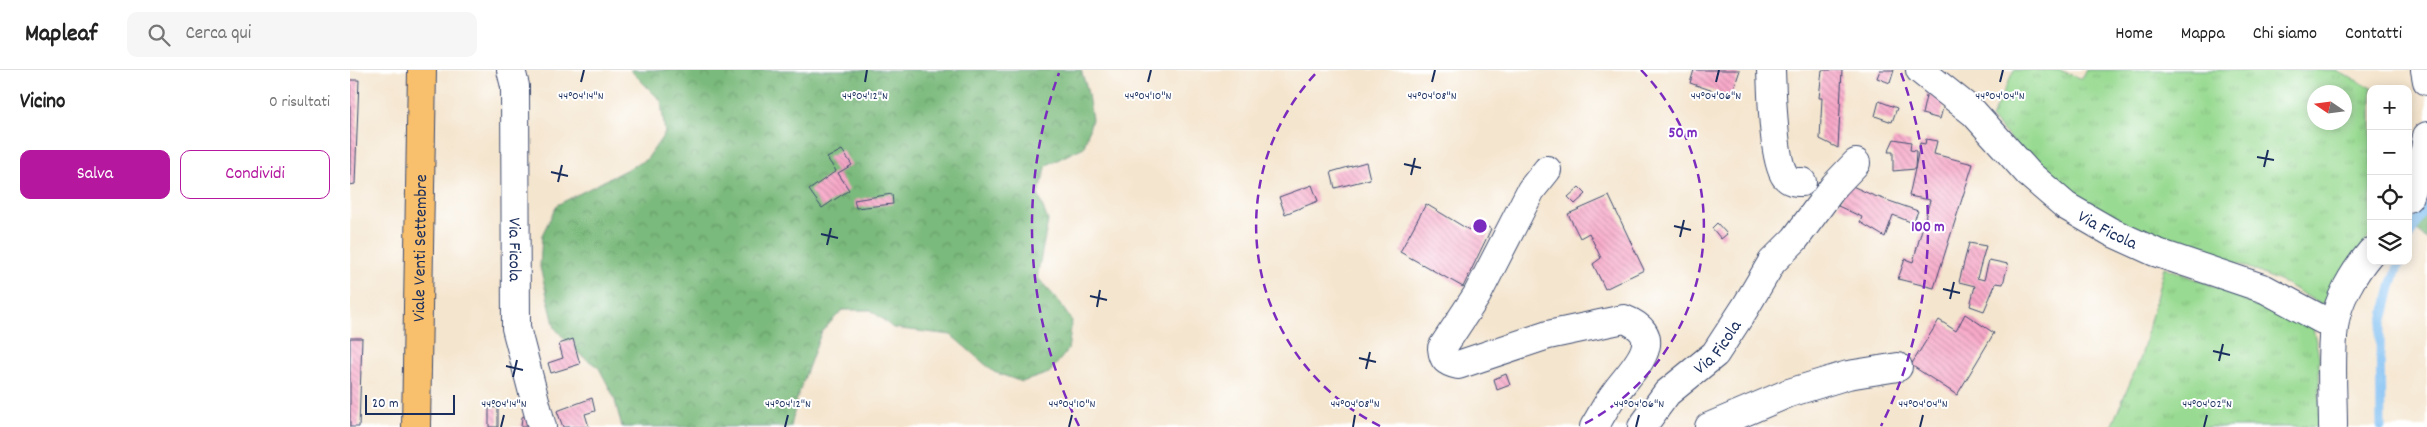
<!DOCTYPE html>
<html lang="it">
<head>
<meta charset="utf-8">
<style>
  :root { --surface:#fff; --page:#f6f6f6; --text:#222; --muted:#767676; --line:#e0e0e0; --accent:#b5179e }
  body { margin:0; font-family:Dekko,sans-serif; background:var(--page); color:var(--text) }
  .controls { position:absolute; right:15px; top:15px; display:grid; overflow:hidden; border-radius:10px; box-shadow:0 2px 12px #0003 }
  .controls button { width:45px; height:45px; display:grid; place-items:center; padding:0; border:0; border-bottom:1px solid var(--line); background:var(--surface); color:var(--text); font:25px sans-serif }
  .compass { position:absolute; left:1957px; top:15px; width:45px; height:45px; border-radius:50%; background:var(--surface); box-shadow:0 2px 12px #0003; rotate:283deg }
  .scale { position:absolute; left:15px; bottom:12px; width:90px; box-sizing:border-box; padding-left:5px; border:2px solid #1b2f5e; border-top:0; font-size:14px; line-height:18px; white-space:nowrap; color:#1b2f5e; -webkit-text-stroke:4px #fff; paint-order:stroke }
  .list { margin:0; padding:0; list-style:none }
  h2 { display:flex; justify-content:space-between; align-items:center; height:65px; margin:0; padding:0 20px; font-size:21px }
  h2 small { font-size:16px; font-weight:400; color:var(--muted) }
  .actions { display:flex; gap:10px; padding:15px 20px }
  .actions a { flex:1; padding:11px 0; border:1px solid var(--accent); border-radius:10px; text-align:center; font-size:18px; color:var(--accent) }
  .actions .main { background:var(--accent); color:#fff }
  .icon { flex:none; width:28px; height:28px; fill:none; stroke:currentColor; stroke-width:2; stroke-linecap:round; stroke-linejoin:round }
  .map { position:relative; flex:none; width:2077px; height:357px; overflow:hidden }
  header { display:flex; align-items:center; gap:30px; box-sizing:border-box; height:70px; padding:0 25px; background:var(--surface); border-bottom:1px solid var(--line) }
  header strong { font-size:24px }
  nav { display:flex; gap:28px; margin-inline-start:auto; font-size:18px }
  .search { width:350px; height:45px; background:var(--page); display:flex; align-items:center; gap:12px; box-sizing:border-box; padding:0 18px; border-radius:10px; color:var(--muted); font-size:19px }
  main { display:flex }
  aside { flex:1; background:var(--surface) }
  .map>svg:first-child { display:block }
</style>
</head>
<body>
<header>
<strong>Mapleaf</strong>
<div class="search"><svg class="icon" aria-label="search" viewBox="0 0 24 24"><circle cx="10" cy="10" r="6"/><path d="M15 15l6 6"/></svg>Cerca qui</div>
<nav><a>Home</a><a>Mappa</a><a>Chi siamo</a><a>Contatti</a></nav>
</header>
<main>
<aside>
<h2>Vicino<small>0 risultati</small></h2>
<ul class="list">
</ul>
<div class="actions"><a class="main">Salva</a><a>Condividi</a></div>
</aside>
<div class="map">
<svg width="2077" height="357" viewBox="0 0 2077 357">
  <defs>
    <pattern id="grass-tufts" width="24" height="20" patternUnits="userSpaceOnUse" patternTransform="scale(1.25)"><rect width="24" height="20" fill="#98da91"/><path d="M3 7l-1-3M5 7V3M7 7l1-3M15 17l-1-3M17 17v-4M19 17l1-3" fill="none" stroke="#82bb7f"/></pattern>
    <pattern id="forest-crowns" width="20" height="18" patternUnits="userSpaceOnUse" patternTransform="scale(1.25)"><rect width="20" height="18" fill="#7aba7b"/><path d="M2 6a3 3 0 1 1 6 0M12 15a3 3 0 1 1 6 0" fill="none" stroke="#639868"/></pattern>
    <pattern id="building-back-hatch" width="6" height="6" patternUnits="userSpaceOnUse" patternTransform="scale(1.25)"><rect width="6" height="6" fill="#f8a9c8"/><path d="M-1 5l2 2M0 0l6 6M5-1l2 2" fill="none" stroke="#c88aa6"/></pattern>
  </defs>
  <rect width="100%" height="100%" fill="#fff"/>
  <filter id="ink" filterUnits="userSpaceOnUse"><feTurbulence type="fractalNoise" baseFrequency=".02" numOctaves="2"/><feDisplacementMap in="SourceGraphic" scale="10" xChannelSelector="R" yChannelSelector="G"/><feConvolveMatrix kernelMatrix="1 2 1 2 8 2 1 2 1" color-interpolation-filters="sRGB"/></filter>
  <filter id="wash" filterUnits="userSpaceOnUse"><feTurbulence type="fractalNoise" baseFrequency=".0096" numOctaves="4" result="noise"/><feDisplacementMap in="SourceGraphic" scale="20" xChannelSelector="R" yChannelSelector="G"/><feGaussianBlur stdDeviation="1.12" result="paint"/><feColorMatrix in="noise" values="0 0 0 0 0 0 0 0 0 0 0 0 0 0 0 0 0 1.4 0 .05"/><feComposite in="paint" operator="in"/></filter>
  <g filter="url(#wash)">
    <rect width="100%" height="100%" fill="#f4e5ce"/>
    <!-- grass -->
    <g fill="url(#grass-tufts)" stroke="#5a8478" fill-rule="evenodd">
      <path d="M1664 0H1710L1731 9 1736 0H1986L2023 19H2021V164L1972 235 1936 214 1892 195 1796 168 1703 114 1641 48ZM1964 22H1994V52H1964Z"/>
      <path d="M1814 197 1953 250 1963 258 1969 286 1970 357H1761L1791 287Z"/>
    </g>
    <!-- forest -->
    <g fill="url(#forest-crowns)" stroke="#4a746c">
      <path d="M280 0H731L737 19 742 49 734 77 697 95 688 124 698 151 687 207 706 228 722 251 718 280 699 303 672 312 644 302 601 265 543 258 521 240H492L471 263 447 328 441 357H272L264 327 249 298 224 280 205 258 190 197 192 165 207 135 297 89 315 63 311 31Z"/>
      <path d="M2077 120V171L2062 154Z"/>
    </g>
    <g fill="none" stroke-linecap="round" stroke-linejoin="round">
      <!-- stream -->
      <g stroke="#7dbef2" stroke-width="9">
        <path d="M2058 169 2077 133"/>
        <path d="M2031 357 2030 263 2042 213 2050 191"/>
      </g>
    </g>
    <g id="blocks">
      <!-- building -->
      <g fill="url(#building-back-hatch)">
        <path d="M1344 0H1390L1381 27 1340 13Z"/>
        <path d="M1472 0H1492L1488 78 1470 69 1472 28H1469Z"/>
        <path d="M1530 0H1544L1540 13 1527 8Z"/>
        <path d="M0 10H9L5 114 0 115Z"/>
        <path d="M1577 22 1594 34 1590 49 1572 44Z"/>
        <path d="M1529 31 1547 38 1542 52 1525 46Z"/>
        <path d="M1544 69 1561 72 1560 80 1566 81 1565 99 1570 73 1575 74 1576 69 1587 71 1584 84 1623 94 1584 218 1548 209 1555 189 1563 192 1580 130 1559 126 1565 99 1543 101V82H1538Z"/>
        <path d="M492 80 502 95 488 103 499 120 472 138 459 120 486 101 477 88Z"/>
        <path d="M1016 92 1020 109 985 118 981 102Z"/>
        <path d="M1498 114 1522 125 1568 141 1563 153 1543 145 1535 167 1510 152 1512 147 1488 136Z"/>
        <path d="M962 115 968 131 935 144 929 127Z"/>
        <path d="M1229 117 1236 124 1225 134 1218 127Z"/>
        <path d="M542 124 543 134 506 138 504 130Z"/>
        <path d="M1259 126 1294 200 1255 219 1243 194 1251 188 1239 163 1230 168 1218 144Z"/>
        <path d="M1076 134 1119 160 1127 151 1141 159 1113 217 1050 182Z"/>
        <path d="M1367 153 1377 164 1371 169 1362 158Z"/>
        <path d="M1619 173 1636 176 1627 208 1634 210 1639 190 1658 194 1653 214 1646 213 1634 241 1620 236 1625 216 1609 212Z"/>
        <path d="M1615 244 1644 263 1607 325 1561 295 1589 250 1606 261Z"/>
        <path d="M0 268H12L9 357H0Z"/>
        <path d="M223 269 230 294 201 303 198 293 213 288 209 274Z"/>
        <path d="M1156 304 1160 315 1147 320 1144 309Z"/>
        <path d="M242 328 245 341 235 344 239 357H213L207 341Z"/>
        <path d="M139 337 148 338V357H139Z"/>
        <path d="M181 343 179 357H171L172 347Z"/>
      </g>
    </g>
  </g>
  <g filter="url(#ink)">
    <use href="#blocks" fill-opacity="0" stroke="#3c4a6f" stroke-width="1"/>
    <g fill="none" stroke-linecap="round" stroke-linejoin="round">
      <defs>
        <g id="minor">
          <path id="s1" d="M161 0 165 16 166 258 192 357"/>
          <path d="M1421 0C1422 22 1423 89 1435 106 1440 112 1445 112 1452 112"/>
          <path id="s2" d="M1570 0 1624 43 1679 104 1716 136 1761 162 1805 182 1915 219 1984 256"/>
          <path d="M2075 0 2077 11"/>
          <path d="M1197 100 1181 120 1127 225 1092 278C1093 290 1096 292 1108 295L1198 265 1274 249C1321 267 1281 300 1265 323 1257 333 1251 346 1244 357"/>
          <path d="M2058 128 2075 80 2077 66"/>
          <path id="s3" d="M1292 357 1317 323 1365 284 1395 238 1422 192 1445 169 1485 115 1506 93"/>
          <path d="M1359 357 1439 323 1498 305 1548 297"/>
          <path d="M1983 357C1983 324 1980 289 1984 257 1987 230 2004 202 2021 182"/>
        </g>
        <g id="major">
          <path id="s4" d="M66 357 72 0"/>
        </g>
      </defs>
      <!-- minor casing -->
      <use href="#minor" stroke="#3c4a6f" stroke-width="30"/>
      <!-- major casing -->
      <use href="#major" stroke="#3c4a6f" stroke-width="30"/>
      <!-- minor -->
      <use href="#minor" stroke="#fff" stroke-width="28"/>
      <!-- major -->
      <use href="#major" stroke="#f8bf6c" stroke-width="28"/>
    </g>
  </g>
  <!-- ticks -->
  <path fill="none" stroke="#1b2f5e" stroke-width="2" d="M231 12 234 0M515 12 517 0M798 12 801 0M1082 12 1085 0M1366 12 1369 0M1650 12 1653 0M1907 87 1924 90M1054 94 1071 98M1914 97 1918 80M201 102 218 106M1061 105 1065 88M208 112 212 95M1324 156 1341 160M471 164 488 168M1330 167 1334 150M477 175 481 158M1593 219 1610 223M740 226 757 230M1600 229 1604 212M747 237 750 220M1863 281 1880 285M1009 288 1026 292M1869 291 1873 274M156 296 173 300M1016 299 1020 282M163 307 167 290M151 357 154 345M435 357 438 345M719 357 722 345M1003 357 1005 345M1286 357 1289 345M1570 357 1573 345M1854 357 1857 345"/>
  <!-- distance rings -->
  <g fill="none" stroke="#7b2cbf" stroke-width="2.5" stroke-dasharray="9 6">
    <path d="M1030 356A224 224 0 0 1 969 0M1291 0A224 224 0 0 1 1230 356"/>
    <path d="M729 356A448 448 0 0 1 709 3M1551 3A448 448 0 0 1 1531 356"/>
  </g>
  <g text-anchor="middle" stroke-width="4" stroke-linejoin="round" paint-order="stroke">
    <!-- street labels -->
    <g font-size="18" fill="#1b2f5e" stroke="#fff">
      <text dy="6" stroke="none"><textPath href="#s2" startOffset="248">Via Ficola</textPath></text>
      <text dy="6" stroke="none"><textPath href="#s4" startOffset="179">Viale Venti Settembre</textPath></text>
      <text dy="6" stroke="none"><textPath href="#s1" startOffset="180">Via Ficola</textPath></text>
      <text dy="6" stroke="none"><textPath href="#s3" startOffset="111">Via Ficola</textPath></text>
    </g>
  </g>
  <g font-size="12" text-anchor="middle" fill="#1b2f5e" stroke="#fff" stroke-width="4" stroke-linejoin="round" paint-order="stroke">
    <text x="231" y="29">44°04'14"N</text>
    <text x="515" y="29">44°04'12"N</text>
    <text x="798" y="29">44°04'10"N</text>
    <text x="1082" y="29">44°04'08"N</text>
    <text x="1366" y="29">44°04'06"N</text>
    <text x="1650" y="29">44°04'04"N</text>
    <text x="154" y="337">44°04'14"N</text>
    <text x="438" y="337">44°04'12"N</text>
    <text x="722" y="337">44°04'10"N</text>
    <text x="1005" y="337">44°04'08"N</text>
    <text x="1289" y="337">44°04'06"N</text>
    <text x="1573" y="337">44°04'04"N</text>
    <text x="1857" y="337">44°04'02"N</text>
  </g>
  <circle cx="1130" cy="156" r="8" fill="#7b2cbf" stroke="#fff" stroke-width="2.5"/>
  <g font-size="15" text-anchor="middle" font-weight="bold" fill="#7b2cbf" stroke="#fff" stroke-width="4" stroke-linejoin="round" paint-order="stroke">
    <text x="1333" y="67">50 m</text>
    <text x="1578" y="161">100 m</text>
  </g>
</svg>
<div class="controls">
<button>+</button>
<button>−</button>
<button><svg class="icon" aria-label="locate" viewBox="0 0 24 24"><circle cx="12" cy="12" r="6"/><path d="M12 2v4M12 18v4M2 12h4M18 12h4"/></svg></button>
<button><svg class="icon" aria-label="layers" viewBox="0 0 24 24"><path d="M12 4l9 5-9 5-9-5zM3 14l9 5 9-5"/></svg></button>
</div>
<svg class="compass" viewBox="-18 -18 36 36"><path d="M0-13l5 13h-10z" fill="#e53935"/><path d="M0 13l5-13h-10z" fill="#767676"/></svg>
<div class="scale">20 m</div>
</div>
</main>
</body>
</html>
